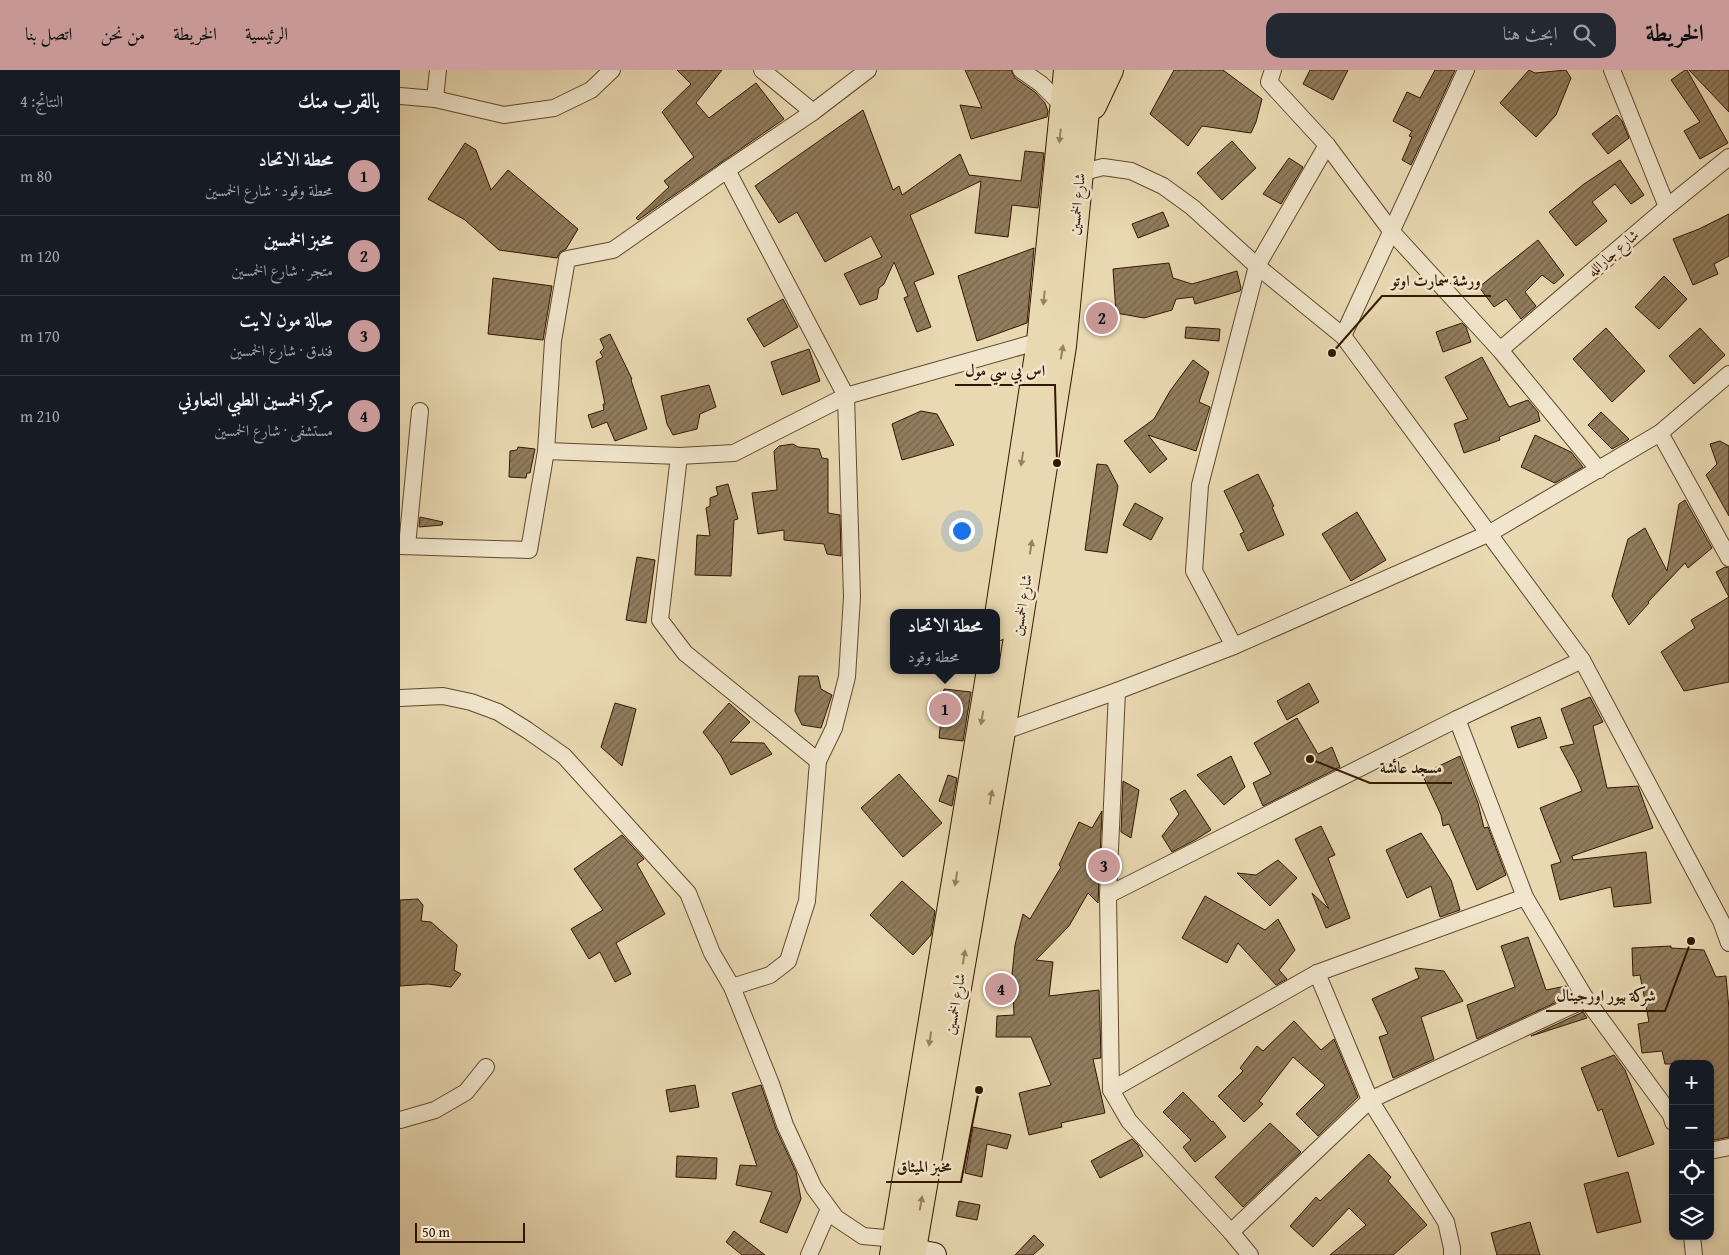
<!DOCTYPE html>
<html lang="ar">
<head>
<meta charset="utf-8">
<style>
  :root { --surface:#171b24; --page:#242831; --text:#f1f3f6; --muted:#9ea1a6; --line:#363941; --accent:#c59692 }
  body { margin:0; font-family:"Gentium Book Plus",Amiri,serif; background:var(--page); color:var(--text); direction:rtl }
  .controls { position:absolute; right:15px; bottom:15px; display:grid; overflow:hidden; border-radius:10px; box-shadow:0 2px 8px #0003 }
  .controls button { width:45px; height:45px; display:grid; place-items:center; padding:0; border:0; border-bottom:1px solid var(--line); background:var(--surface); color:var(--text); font:25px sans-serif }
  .scale { position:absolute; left:15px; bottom:12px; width:110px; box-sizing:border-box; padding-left:5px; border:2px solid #321700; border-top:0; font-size:14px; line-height:18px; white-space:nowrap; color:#321700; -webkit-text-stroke:4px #f1e6cd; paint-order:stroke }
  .you { position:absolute; left:561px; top:460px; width:18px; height:18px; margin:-12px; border:4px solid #fff; border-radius:50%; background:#1a73e8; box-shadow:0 0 0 8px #1a73e833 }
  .badge { display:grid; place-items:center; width:32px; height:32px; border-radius:50%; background:var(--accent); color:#111; font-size:16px; font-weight:700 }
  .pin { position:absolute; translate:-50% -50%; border:2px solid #fff; box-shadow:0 1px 5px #0006 }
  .popup { position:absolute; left:490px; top:539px; width:110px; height:65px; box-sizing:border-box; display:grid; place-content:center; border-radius:10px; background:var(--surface); filter:drop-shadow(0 1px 4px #0005); font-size:16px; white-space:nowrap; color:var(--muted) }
  .popup b { font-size:19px; color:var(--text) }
  .popup::after { content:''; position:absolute; left:50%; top:100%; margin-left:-10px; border:10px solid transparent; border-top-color:var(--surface) }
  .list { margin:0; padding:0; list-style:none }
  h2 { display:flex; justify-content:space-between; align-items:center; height:65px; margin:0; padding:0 20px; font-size:21px }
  h2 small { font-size:16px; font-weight:400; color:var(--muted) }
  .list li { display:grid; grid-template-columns:32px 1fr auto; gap:15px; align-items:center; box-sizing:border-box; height:80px; padding:0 20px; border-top:1px solid var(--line) }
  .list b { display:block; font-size:19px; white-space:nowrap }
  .list p { margin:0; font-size:16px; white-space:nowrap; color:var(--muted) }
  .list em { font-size:16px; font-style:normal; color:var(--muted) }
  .icon { flex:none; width:28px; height:28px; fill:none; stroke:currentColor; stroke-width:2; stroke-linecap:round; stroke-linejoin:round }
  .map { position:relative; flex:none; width:1329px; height:1185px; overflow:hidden; direction:ltr }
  header { display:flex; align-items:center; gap:30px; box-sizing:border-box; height:70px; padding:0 25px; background:var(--accent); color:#111 }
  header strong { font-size:24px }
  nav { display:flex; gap:28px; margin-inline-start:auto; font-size:18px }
  .search { width:350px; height:45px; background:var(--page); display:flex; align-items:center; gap:12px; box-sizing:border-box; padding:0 18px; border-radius:15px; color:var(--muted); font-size:19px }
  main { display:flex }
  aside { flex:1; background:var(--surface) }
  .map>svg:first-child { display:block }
</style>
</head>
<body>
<header>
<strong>الخريطة</strong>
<div class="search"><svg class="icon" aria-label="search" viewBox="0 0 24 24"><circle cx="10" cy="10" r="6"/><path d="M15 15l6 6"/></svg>ابحث هنا</div>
<nav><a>الرئيسية</a><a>الخريطة</a><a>من نحن</a><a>اتصل بنا</a></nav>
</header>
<main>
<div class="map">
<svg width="1329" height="1185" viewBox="0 0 1329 1185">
  <defs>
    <pattern id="building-hatch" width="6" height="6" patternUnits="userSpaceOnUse" patternTransform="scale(1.25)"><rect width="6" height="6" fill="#917c5d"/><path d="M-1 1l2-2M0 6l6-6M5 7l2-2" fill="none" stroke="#77654a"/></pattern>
  </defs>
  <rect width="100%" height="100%" fill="#e9d9b2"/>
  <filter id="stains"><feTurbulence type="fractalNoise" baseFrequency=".004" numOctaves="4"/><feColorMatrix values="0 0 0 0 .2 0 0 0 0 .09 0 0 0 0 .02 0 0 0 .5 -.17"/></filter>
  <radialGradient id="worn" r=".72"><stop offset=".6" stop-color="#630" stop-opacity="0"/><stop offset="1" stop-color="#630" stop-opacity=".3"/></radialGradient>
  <!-- building -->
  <g fill="url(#building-hatch)" stroke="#321700">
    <path d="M277 0H322L296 33 309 48 356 13 384 49 238 150 236 148 269 117 264 111 294 87 262 42 291 14Z"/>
    <path d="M565 0H611L615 8 635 22 645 33 648 41 647 47 571 69 560 35 582 38Z"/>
    <path d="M774 0H823L862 29 856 52 851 63 802 56 788 76 750 44Z"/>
    <path d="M910 0H948L933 30 903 14Z"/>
    <path d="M1035 0H1055L1011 95 1002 90 1012 67 1009 66 1012 61 993 51 1007 22 1020 28Z"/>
    <path d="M1129 0 1135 3 1166 0 1171 8 1156 45 1136 67 1100 33Z"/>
    <path d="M1285 0H1287L1328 73 1300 89 1284 61 1300 52 1271 10Z"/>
    <path d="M1289 0H1329V42Z"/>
    <path d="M463 40 493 120 499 116 502 125 560 84 569 105 621 111 625 81 644 83 638 138 612 135 608 167 575 163 581 111 510 145 534 204 514 212 531 257 517 262 504 228 508 226 494 192 484 214 479 218 477 229 460 235 444 204 482 187 471 166 425 192 397 142 379 153 355 116Z"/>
    <path d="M1217 45 1222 51 1229 68 1208 84 1192 64Z"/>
    <path d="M832 71 856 98 822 130 797 103Z"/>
    <path d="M65 73 76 80 91 120 108 100 178 159 166 179 160 182 157 188 99 180 65 150 28 129Z"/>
    <path d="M889 88 903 97 881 134 863 124Z"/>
    <path d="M1220 90 1244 125 1231 134 1215 114 1192 132 1207 151 1176 176 1149 142 1184 114Z"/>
    <path d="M763 142 769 156 738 168 732 154Z"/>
    <path d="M1329 144V186L1314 194 1318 204 1293 215 1273 169 1299 159Z"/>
    <path d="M1138 170 1164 205 1154 214 1142 205 1125 222 1136 236 1121 249 1106 229 1094 237 1079 217Z"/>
    <path d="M634 178 627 253 577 271 558 206Z"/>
    <path d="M769 193 773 208 792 214 837 201 841 218 840 221 795 234 793 227 776 229 772 240 744 248 716 243 713 199Z"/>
    <path d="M1264 206 1287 229 1259 259 1235 237Z"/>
    <path d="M93 208 152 216 143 270 88 264Z"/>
    <path d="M383 229 398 257 364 277 347 249Z"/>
    <path d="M1062 253 1066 257 1071 272 1043 282 1036 262Z"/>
    <path d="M786 257 820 259 819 271 785 268Z"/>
    <path d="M1206 258 1245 301 1212 332 1173 289Z"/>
    <path d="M1300 258 1325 285 1294 314 1269 286Z"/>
    <path d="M210 264 232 309 231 310 247 359 215 371 207 352 192 358 188 345 204 340 203 334H205L196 291 203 287 200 282 204 278 200 269Z"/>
    <path d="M409 279 420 311 382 325 371 292Z"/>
    <path d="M1082 287 1109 337 1128 330 1138 342 1140 351 1099 367 1100 370 1064 383 1054 354 1068 349 1045 307Z"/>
    <path d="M793 290 809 302 799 332 810 337 796 381 748 365 767 389 750 403 724 371 754 349 770 321Z"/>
    <path d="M309 315 316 337 300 344 297 359 273 365 267 354 261 326Z"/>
    <path d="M521 341 537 344 554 375 502 390 492 354Z"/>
    <path d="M1201 342 1229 369 1228 370 1212 379 1188 355Z"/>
    <path d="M1135 365 1171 382 1183 397 1155 413 1121 397Z"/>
    <path d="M1320 371 1329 376V446L1306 405 1317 394 1310 374Z"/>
    <path d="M393 374 398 377 419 379 422 388 428 389V443L440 445 441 486 427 484 424 474 384 470V460L358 464 352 423 377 420 374 381 379 376Z"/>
    <path d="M118 377 135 379 130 403H127L126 408 109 407 110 381 117 380Z"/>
    <path d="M697 394 707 395 718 416 707 483 685 480Z"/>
    <path d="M858 404 874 436 872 437 884 465 848 481 840 464 844 462 824 421Z"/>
    <path d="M328 414 338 449 334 450 331 506 295 505 297 465 310 466 306 438 310 436V428L318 425 316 417Z"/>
    <path d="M1285 430 1312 478 1288 498 1285 493 1248 532 1249 533 1229 555 1212 526 1228 469 1245 458 1267 501 1279 434Z"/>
    <path d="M735 433 763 448 751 470 723 455Z"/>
    <path d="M957 442 986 490 951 511 922 464Z"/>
    <path d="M20 447 43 452 42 455 19 457Z"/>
    <path d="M237 487 255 490 246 553 226 550Z"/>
    <path d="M1325 497 1329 498V612L1284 621 1261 582 1295 558 1291 550 1329 527 1316 502Z"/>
    <path d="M399 606H418L421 619 432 625 421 658 402 655 395 641Z"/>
    <path d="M909 613 919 632 887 650 877 631Z"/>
    <path d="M544 619 571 622 563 671 539 668Z"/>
    <path d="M1190 627 1203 652 1193 656 1207 718 1238 716 1253 758 1172 786 1173 790 1246 782 1251 833 1214 837 1211 817 1160 830 1151 795 1161 792 1140 738 1182 721 1177 709 1160 677 1174 674 1161 639Z"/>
    <path d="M215 633 236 639 222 696 201 677Z"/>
    <path d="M329 633 350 652 330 672 364 673 372 684 331 705 321 686 303 662Z"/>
    <path d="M1140 647 1147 668 1118 678 1111 657Z"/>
    <path d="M897 648 918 684 932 677 940 697 863 736 853 713 871 704 854 673Z"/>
    <path d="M831 686 845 717 824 735 797 705Z"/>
    <path d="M1060 686 1078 733 1084 758 1088 757 1106 805 1077 820 1049 754 1043 756 1041 745 1022 704Z"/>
    <path d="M499 704 542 753 503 787 461 738Z"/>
    <path d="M548 705 557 708 552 736 539 731Z"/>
    <path d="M723 711 739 720 731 768 721 762Z"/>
    <path d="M785 720 811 760 795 770 772 782 762 766 779 744 770 729Z"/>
    <path d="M702 741 698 833 688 823 669 856 636 890 653 892 649 926 699 920 701 988 693 989 705 1043 661 1053 662 1057 629 1065 619 1023 651 1015 631 967H596L597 946 614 945 612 905 615 875 623 844 630 849 661 797 659 795 679 752 692 758Z"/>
    <path d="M921 756 935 785 928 788 950 848 926 858 912 823 929 839 895 769Z"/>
    <path d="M1021 763 1051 810 1060 840 1040 847 1031 816 1007 828 986 780Z"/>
    <path d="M222 765 244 789 237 794 265 844 216 873 231 904 215 912 200 882 189 889 171 859 203 840 174 799Z"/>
    <path d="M878 790 897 808 870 836 837 803 856 805Z"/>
    <path d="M502 811 535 841 531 865 513 885 470 845Z"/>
    <path d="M805 826 865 860 878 849 895 880 879 900 887 909 876 915 838 873 827 893 782 868Z"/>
    <path d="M18 829 23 835 21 851 31 852 57 875 54 900 61 904 51 917 28 914 0 916V830Z"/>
    <path d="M1128 867 1146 920 1166 916 1172 925 1077 969 1067 935 1115 917 1101 876Z"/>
    <path d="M1271 876V878L1304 880 1316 907 1326 906 1329 939V1067L1310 1071V994H1265L1262 981 1242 983 1238 954 1249 952 1240 905 1233 906 1232 878Z"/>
    <path d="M1015 898 1044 901 1063 931 1021 947 1034 989 993 1008 979 967 988 964 972 929 1019 908Z"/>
    <path d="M1183 942 1187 948 1131 966Z"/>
    <path d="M894 951 921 980 934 969 958 1027 918 1066 896 1044 925 1015 893 987 859 1031 863 1034 844 1052 818 1026 843 1001 840 998 857 976 863 981Z"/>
    <path d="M1214 985 1225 1000 1254 1074 1218 1087 1202 1039 1198 1041 1181 998Z"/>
    <path d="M295 1015 299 1037 270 1042 266 1020Z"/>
    <path d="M361 1015 376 1059 396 1102 401 1129 387 1163 360 1152 372 1122 336 1115 340 1095 357 1096 332 1023Z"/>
    <path d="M783 1022 812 1052 813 1051 826 1067 795 1092 783 1077 791 1070 763 1042Z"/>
    <path d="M870 1053 901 1082 843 1137 815 1107Z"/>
    <path d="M573 1057 611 1065 607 1079 587 1074 582 1107 565 1103Z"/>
    <path d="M732 1069 738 1075 743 1086 700 1108 691 1091Z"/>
    <path d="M969 1084 991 1107 988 1111 1027 1155 993 1185H930L966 1155 949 1138 913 1177 890 1156 916 1127 920 1131Z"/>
    <path d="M277 1086 317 1088 316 1109 276 1107Z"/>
    <path d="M1228 1102 1241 1152 1197 1163 1184 1114Z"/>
    <path d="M559 1131 580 1135 577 1150 556 1146Z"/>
    <path d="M1130 1152 1140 1185H1097L1091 1163Z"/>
    <path d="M334 1161 365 1185H342L326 1172Z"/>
    <path d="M634 1165 644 1175 633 1185H615Z"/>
  </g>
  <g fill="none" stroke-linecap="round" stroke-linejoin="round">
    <defs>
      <g id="street">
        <path d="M362 0 413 42"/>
        <path d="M621 0 641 14 663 36"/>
        <path d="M873 0 869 12 927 75 992 162 1100 280 1199 400"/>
        <path d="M1212 0 1267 137"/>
        <path d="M0 26 35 29 104 45 154 38 191 20 212 0"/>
        <path d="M35 29 38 0"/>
        <path d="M327 100 446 326 452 527 447 607 434 658 418 691 407 831 388 891 370 905 332 917"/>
        <path d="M680 103 703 97 731 101 763 116 792 137 857 196 943 266 1182 590 1321 851 1329 873"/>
        <path d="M943 266 1066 0"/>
        <path d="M1100 280 1267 137 1329 87"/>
        <path d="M1260 363 1329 488"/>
        <path d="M146 381 279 386 334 383 446 326 640 271"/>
        <path d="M279 386 260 550 285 583 418 691"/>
        <path d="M0 476 129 480 146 381 153 271 167 189 213 180 327 100 413 42 468 0"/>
        <path d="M7 476 20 341"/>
        <path d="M834 576 794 501 800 415 857 196 927 75"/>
        <path d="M717 621 708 825 711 1020 729 1051 831 1162 850 1185"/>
        <path d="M0 628 43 626 71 632 98 642 127 660 164 686 288 823 312 883 332 917 371 1014 385 1055 414 1118 436 1148 463 1166 496 1169"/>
        <path d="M1057 649 1125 827 1186 929 1271 1045 1273 1052"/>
        <path d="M602 662 717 621 834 576 1090 463 1260 363 1329 304"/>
        <path d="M708 825 1057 649 1182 590"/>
        <path d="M917 903 970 1030 1046 1152 1052 1178V1185"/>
        <path d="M711 1020 917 903 1125 827"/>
        <path d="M0 1050 35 1040 66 1022 86 997"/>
        <path d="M1310 1081 1329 1077"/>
        <path d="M831 1162 970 1030 1186 929"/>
        <path d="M1292 1166 1294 1185"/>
        <path d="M409 1185 429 1139"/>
      </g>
      <path id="secondary" d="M513 1181 534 1185"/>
      <g id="primary">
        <path d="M693 36 710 0"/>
        <path d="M596 558 640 271 667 0"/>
        <path d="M493 1185 590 600"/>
        <path d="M512 1185 602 662 663 276 690 0"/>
      </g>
    </defs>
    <!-- street casing -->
    <use href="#street" stroke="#60482c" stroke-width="18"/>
    <!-- secondary casing -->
    <use href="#secondary" stroke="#321700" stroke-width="26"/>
    <!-- primary casing -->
    <use href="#primary" stroke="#321700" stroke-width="28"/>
    <!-- street -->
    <use href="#street" stroke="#f1e6cd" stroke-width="16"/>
    <!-- secondary -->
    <use href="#secondary" stroke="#f1e6cd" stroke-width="24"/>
    <!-- primary -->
    <use href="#primary" stroke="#e9d9b2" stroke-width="26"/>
  </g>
  <!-- one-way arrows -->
  <defs><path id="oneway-solid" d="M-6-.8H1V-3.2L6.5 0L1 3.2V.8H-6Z" transform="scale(1.25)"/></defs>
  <g fill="#978262">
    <use href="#oneway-solid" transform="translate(660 66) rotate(96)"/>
    <use href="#oneway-solid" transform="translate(644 228) rotate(96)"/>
    <use href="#oneway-solid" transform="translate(662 282) rotate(-81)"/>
    <use href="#oneway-solid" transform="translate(622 389) rotate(99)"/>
    <use href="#oneway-solid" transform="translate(631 477) rotate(-81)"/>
    <use href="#oneway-solid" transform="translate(582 648) rotate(99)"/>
    <use href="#oneway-solid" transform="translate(591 727) rotate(-80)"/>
    <use href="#oneway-solid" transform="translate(556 809) rotate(99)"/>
    <use href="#oneway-solid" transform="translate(564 887) rotate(-80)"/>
    <use href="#oneway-solid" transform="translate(530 969) rotate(99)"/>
    <use href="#oneway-solid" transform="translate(521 1133) rotate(-80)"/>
  </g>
  <g text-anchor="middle" stroke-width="5" stroke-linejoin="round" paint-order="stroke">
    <!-- street labels -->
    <g font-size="15" fill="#321700" stroke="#f1e6cd">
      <text transform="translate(677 134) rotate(-84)" y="5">شارع الخمسين</text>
      <text transform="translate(1213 183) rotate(-41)" y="5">شارع جارالله</text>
      <text transform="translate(622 535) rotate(-81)" y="5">شارع الخمسين</text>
      <text transform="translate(555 934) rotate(-80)" y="5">شارع الخمسين</text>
    </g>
  </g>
  <!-- callouts -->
  <path fill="none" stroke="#321700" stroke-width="2" d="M932 283L982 226H1091M657 393L655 315H555M910 689L970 713H1052M1291 871L1265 941H1146M579 1020L561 1112H486"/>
  <g fill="#321700" stroke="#f1e6cd" stroke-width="2">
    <circle cx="932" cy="283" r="5"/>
    <circle cx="657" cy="393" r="5"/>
    <circle cx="910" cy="689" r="5"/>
    <circle cx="1291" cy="871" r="5"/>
    <circle cx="579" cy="1020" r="5"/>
  </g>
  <g font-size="16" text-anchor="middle" font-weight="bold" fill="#321700" stroke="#f1e6cd" stroke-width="5" stroke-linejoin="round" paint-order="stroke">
    <text x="1036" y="216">ورشة سمارت اوتو</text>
    <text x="605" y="306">اس بي سي مول</text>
    <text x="1011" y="703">مسجد عائشة</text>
    <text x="1206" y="931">شركة بيور اورجينال</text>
    <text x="524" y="1102">مخبز الميثاق</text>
  </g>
  <rect width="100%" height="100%" filter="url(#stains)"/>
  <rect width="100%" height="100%" fill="url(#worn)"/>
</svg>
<div class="controls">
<button>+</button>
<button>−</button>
<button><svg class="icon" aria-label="locate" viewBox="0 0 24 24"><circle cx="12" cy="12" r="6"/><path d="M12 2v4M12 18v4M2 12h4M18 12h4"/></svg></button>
<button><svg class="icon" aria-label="layers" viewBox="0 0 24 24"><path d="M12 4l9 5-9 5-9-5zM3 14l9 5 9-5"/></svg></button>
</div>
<div class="scale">50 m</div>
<div class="you"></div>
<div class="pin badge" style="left:545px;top:639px">1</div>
<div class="popup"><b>محطة الاتحاد</b>محطة وقود</div>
<div class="pin badge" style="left:702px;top:248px">2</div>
<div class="pin badge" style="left:704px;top:796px">3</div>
<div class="pin badge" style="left:601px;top:919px">4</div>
</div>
<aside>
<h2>بالقرب منك<small>النتائج: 4</small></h2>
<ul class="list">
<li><span class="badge">1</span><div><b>محطة الاتحاد</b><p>محطة وقود · شارع الخمسين</p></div><em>80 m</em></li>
<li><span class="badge">2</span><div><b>مخبز الخمسين</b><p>متجر · شارع الخمسين</p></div><em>120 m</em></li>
<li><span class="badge">3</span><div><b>صالة مون لايت</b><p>فندق · شارع الخمسين</p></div><em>170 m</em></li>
<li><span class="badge">4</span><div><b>مركز الخمسين الطبي التعاوني</b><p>مستشفى · شارع الخمسين</p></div><em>210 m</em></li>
</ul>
</aside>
</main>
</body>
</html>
